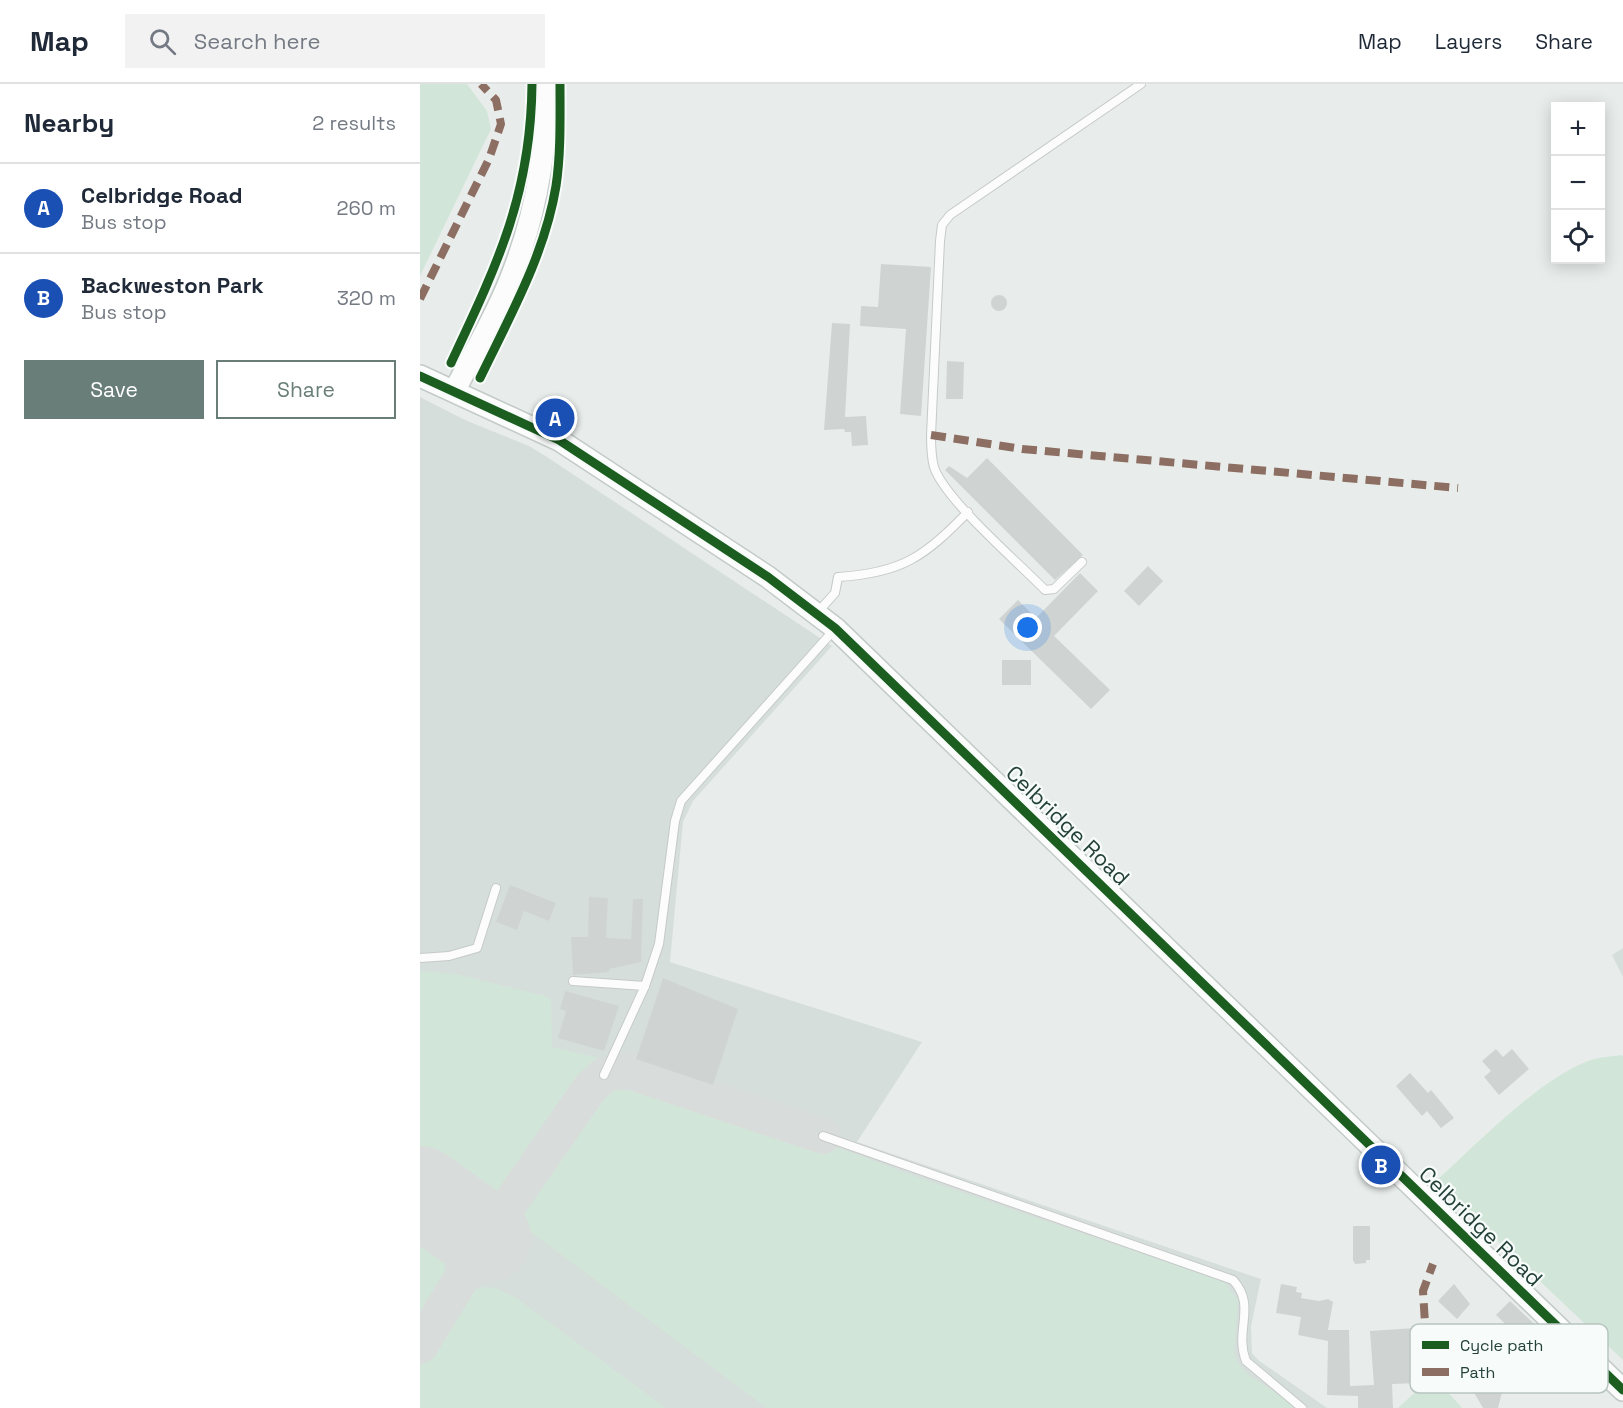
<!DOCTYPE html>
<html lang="en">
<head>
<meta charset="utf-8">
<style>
  :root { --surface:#fff; --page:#f2f2f3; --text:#1f2937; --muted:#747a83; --line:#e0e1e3; --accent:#697e78 }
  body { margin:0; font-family:"Space Grotesk",sans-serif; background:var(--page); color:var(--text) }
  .controls { position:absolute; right:18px; top:18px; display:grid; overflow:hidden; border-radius:0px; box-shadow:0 3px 15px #0003 }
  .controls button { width:54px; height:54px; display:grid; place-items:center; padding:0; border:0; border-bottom:2px solid var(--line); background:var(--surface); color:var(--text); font:30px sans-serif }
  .you { position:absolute; left:608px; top:544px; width:21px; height:21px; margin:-15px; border:4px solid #fff; border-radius:50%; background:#1a73e8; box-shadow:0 0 0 9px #1a73e833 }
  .badge { display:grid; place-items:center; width:39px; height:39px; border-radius:50%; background:var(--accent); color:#fff; font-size:20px; font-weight:700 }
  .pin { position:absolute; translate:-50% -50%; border:3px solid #fff; box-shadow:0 2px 6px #0006 }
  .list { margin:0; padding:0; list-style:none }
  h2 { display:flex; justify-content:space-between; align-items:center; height:78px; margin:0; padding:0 24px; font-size:26px }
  h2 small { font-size:20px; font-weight:400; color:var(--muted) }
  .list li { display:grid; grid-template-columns:39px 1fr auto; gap:18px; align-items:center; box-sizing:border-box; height:90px; padding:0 24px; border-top:2px solid var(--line) }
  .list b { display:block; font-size:22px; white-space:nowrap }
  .list p { margin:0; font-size:20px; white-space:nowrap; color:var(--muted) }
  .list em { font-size:20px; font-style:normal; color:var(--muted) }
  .actions { display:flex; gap:12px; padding:18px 24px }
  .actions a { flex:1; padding:14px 0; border:2px solid var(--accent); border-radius:0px; text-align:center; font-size:21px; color:var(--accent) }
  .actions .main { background:var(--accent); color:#fff }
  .icon { flex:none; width:33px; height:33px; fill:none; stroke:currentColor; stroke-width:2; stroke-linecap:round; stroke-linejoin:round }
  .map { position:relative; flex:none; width:1203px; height:1324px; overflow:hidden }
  header { display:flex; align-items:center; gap:36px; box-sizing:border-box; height:84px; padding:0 30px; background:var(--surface); border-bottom:2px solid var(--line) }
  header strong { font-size:28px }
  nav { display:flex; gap:33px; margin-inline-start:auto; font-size:21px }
  .search { width:420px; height:54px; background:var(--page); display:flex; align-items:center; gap:15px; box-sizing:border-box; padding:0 21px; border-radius:0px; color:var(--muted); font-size:22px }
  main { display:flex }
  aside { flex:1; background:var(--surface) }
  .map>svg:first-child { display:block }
</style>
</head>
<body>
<header>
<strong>Map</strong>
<div class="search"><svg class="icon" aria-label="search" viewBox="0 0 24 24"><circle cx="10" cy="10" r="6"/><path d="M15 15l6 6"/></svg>Search here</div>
<nav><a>Map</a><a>Layers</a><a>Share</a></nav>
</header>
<main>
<aside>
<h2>Nearby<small>2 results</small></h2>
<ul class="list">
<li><span class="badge" style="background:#1a4fb4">A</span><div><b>Celbridge Road</b><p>Bus stop</p></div><em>260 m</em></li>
<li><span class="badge" style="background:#1a4fb4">B</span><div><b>Backweston Park</b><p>Bus stop</p></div><em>320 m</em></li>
</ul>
<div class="actions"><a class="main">Save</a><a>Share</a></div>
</aside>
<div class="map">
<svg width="1203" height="1324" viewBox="0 0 1203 1324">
  <rect width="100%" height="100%" fill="#e8edeb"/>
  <!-- built -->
  <g fill="#d6dedb">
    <path d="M0 313 45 336 109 362 127 373 412 562 273 717 263 738 250 878 502 958 437 1058 841 1195 831 1242 832 1269 838 1276 907 1324H0Z"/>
    <path d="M1203 864V893L1192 871Z"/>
  </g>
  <!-- green -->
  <g fill="#d1e6d8">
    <path d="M0 0H47L67 27 71 45 0 192Z"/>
    <path d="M0 887 35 890 125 912 131 915 132 963 179 974 175 989 139 1034 82 1115 66 1117 57 1113 0 1069Z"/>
    <path d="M1200 971 1203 972V1276L1026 1108 1018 1095C1060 1057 1117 997 1168 977 1178 973 1190 973 1200 971Z"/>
    <path d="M191 1005 218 1008 353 1054 361 1042 491 1091 804 1198 818 1216 814 1269C821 1297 857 1303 875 1324H347L91 1133 100 1114 171 1015 180 1008Z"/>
    <path d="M0 1155 25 1179V1188L0 1229Z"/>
    <path d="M64 1203 75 1204 96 1214 246 1324H0V1282L50 1208Z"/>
    <path d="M1003 1301 1026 1306 1042 1324H978Z"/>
  </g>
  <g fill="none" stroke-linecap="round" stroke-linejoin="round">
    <!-- taxiway -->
    <path stroke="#d8dddc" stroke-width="36" d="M0 1262 66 1154 170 1004 184 991 205 986 403 1052"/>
    <!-- runway -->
    <path stroke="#d8dddc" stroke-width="90" d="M0 1107 66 1154"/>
  </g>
  <!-- building -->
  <g fill="#cfd4d2">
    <path d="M461 180 511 183 501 332 480 330 486 245 440 242 441 222 458 223Z"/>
    <circle cx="579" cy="219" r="8"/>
    <path d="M412 239 430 240 425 333 446 332 448 361 432 362 431 348H425L424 345 404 346Z"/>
    <path d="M527 277 544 278 543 315H526Z"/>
    <path d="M567 374 663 471 635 496 525 386 529 382 547 394Z"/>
    <path d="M728 482 743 497 719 522 704 507Z"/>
    <path d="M660 489 678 507 634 552 690 606 671 625 579 535 598 516 616 534Z"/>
    <rect x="582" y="576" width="29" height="25"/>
    <path d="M90 801 136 819 129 837 104 827 97 846 76 838Z"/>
    <path d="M169 813 188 814 186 854 211 855 213 815H223L221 878 189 885V888L153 891 151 853H168Z"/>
    <path d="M243 894 318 925 293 1001 216 975Z"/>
    <path d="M145 907 199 922 184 967 138 954 146 927 140 925Z"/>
    <path d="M1076 965 1083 973 1092 965 1109 985 1079 1011 1064 993 1071 987 1062 977Z"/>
    <path d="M990 989 1008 1009 1011 1006 1034 1034 1021 1044 1007 1027 1002 1032 976 1002Z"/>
    <path d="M933 1142H950V1176H946V1179L935 1180 933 1176Z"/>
    <path d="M861 1200 877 1203 876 1208 882 1209 881 1214 899 1217 908 1215 913 1218 908 1246H929L930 1302 954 1301 950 1247 995 1244 997 1275 1024 1273 1056 1262 1065 1278 1057 1280 1069 1301 1083 1304 1078 1324H1063L1048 1298 1030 1305 1020 1290 998 1292 999 1299 972 1300 973 1324H938V1312L907 1311 908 1257 878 1251 881 1233 856 1229Z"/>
    <path d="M1034 1200 1050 1220 1037 1235 1018 1217Z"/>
    <path d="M1090 1217 1129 1254 1115 1268 1076 1231Z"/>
  </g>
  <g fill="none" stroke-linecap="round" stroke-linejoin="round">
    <defs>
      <g id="lane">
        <path d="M662 478 634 505 625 506C598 478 525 416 514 383 511 372 511 362 511 351L520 157 522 141 530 131 721 0"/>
        <path d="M397 529 415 509 418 493C482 489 504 473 548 428"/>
        <path d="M0 874 29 872 57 864 76 804"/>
        <path d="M153 897 225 902"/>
        <path d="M184 991 225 902 239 860 255 737 261 717 414 546"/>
        <path d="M403 1052 813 1196C837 1222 814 1246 826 1277L882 1324"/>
      </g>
      <g id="secondary">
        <path d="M0 292 139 356 348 493 415 544 1203 1306"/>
        <path d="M35 306C53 270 75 234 90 196 115 134 127 67 127 0"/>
      </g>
    </defs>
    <!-- lane casing -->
    <use href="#lane" stroke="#c5cac8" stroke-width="10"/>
    <!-- secondary casing -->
    <use href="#secondary" stroke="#c3cbc8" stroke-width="24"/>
    <!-- lane -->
    <use href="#lane" stroke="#fcfcfc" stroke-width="8"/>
    <!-- secondary -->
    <use href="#secondary" stroke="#fcfcfc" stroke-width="21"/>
    <!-- quiet -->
    <g stroke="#8d6e63" stroke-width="8" stroke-dasharray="15 8" stroke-linecap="butt">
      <path d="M0 215 69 75 81 40 76 16 61 0"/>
      <path d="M511 351 602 365 1038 404"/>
      <path d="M1009 1303 1003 1207 1013 1180"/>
    </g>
    <defs>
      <g id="cycleway">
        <path d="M31 279C77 181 111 111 112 0"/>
        <path d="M0 292 139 356 348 493 415 544 1203 1306"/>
        <path d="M60 294C90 232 125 170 136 102 141 69 140 33 140 0"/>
      </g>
    </defs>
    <!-- cycleway casing -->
    <use href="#cycleway" stroke="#f7fbf9" stroke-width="13"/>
    <!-- cycleway -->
    <use href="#cycleway" stroke="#1b5e20" stroke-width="9"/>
  </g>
  <g text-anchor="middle" stroke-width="4.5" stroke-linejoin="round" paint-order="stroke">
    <!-- street labels -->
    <g font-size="22" fill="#24423a" stroke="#f7fbf9">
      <text transform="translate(648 741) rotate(44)" y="8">Celbridge Road</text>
      <text transform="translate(1061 1142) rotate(44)" y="8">Celbridge Road</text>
    </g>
  </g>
  <!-- legend -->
  <rect x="990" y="1240" width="198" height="69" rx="9" fill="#f7fbf9" stroke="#b8c4c0" stroke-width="1.5"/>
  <rect x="1002" y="1257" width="27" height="8" fill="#1b5e20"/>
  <rect x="1002" y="1284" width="27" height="8" fill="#8d6e63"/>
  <g font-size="16" fill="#24423a">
    <text x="1040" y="1267">Cycle path</text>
    <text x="1040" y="1294">Path</text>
  </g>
</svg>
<div class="controls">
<button>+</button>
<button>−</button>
<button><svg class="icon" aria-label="locate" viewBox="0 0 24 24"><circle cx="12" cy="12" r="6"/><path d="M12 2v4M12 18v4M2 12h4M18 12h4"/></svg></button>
</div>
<div class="you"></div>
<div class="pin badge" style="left:135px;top:334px;background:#1a4fb4">A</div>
<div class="pin badge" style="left:961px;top:1081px;background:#1a4fb4">B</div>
</div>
</main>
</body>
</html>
